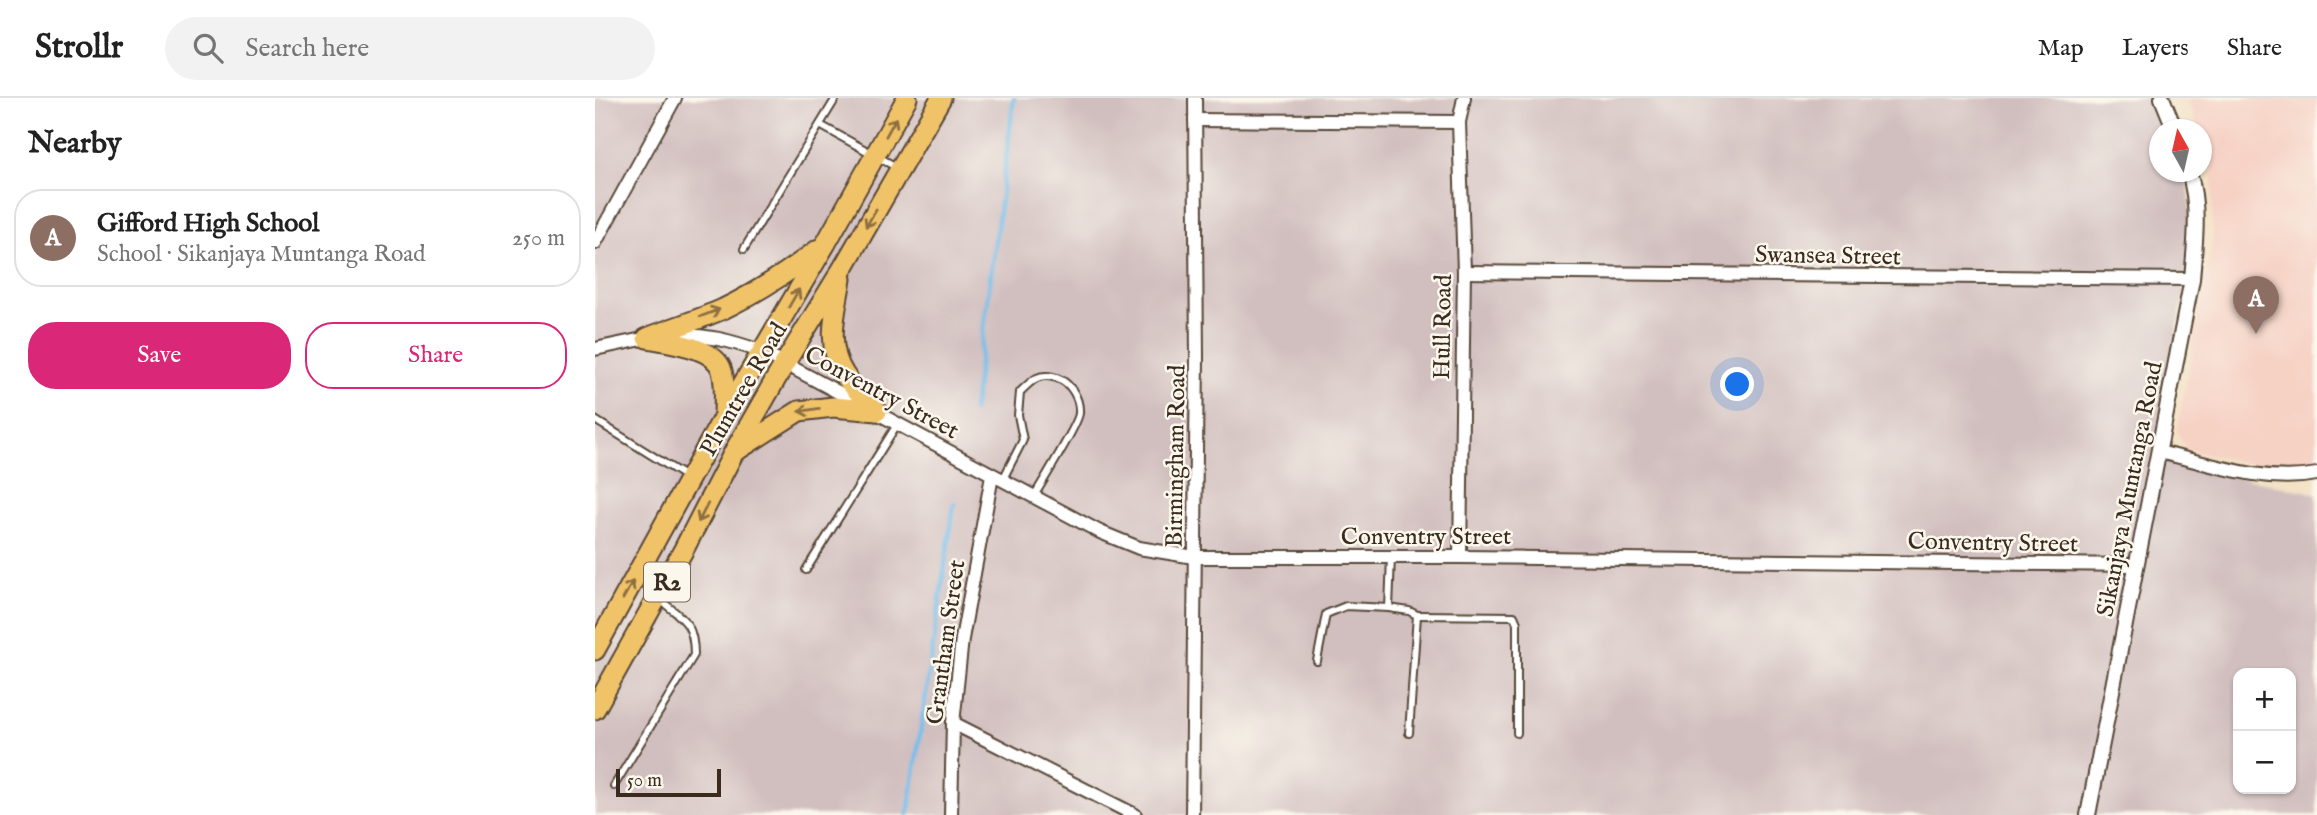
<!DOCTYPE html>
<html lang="en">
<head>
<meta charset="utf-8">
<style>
  :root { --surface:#fff; --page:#f2f2f2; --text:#222; --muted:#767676; --line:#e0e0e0; --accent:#db2777 }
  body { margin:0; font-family:"IM FELL English",serif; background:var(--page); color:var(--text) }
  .controls { position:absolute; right:21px; bottom:21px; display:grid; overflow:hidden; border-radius:14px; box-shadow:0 2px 5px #0004 }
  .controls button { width:63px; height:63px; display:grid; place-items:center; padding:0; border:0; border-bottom:2px solid var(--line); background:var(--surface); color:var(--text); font:35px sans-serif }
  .compass { position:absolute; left:1554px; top:21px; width:63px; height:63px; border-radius:50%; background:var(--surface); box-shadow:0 2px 5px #0004; rotate:352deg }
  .scale { position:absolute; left:21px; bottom:18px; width:105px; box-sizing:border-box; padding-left:7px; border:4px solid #3b2a1e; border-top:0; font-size:19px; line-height:24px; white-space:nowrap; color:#3b2a1e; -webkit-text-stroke:5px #fbf7ec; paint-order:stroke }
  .you { position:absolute; left:1143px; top:287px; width:24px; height:24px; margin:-18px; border:5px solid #fff; border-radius:50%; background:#1a73e8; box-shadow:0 0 0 10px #1a73e833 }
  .badge { display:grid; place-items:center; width:46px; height:46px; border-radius:50%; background:var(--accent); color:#fff; font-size:23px; font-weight:700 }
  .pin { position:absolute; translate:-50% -58px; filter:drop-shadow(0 2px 4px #0008) }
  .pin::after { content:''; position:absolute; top:37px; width:24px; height:21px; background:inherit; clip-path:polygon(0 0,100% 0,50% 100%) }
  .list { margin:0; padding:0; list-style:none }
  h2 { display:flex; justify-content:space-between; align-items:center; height:91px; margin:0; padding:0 28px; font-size:30px }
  h2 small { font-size:23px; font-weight:400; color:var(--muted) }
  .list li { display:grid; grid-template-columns:46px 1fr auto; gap:21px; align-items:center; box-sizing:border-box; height:98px; margin:0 14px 14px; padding:0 14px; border:2px solid var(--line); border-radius:28px }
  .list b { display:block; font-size:26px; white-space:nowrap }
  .list p { margin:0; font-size:23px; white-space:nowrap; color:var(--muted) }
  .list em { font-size:23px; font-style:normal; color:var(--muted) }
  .actions { display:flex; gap:14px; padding:21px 28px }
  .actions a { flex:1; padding:16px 0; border:2px solid var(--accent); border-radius:28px; text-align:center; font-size:24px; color:var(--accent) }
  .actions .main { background:var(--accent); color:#fff }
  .icon { flex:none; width:38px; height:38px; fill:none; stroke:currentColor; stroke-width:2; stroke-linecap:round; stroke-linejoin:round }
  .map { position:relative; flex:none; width:1722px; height:717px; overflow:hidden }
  header { display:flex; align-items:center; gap:42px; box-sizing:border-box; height:98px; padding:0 35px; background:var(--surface); border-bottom:2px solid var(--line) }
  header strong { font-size:33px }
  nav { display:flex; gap:38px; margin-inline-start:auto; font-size:24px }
  .search { width:490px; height:63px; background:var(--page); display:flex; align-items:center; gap:18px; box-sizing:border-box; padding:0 24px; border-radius:38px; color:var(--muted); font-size:26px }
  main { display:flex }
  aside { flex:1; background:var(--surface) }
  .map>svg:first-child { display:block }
</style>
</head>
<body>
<header>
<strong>Strollr</strong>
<div class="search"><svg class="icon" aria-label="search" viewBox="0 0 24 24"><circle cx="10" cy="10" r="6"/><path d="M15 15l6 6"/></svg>Search here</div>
<nav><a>Map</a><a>Layers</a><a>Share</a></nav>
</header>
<main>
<aside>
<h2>Nearby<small></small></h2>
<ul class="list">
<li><span class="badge" style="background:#8d6e63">A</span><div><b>Gifford High School</b><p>School · Sikanjaya Muntanga Road</p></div><em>250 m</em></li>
</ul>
<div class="actions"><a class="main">Save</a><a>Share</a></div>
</aside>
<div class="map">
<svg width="1722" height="717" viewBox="0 0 1722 717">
  <rect width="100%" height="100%" fill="#fbf7ec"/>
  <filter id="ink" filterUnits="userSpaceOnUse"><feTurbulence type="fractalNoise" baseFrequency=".0143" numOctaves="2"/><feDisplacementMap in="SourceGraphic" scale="14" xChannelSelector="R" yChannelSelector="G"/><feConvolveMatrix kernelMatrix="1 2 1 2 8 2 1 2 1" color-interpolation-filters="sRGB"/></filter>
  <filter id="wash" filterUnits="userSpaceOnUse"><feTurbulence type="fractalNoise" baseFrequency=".00686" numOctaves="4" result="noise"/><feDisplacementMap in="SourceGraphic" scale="28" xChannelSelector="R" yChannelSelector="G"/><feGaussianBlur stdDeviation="1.57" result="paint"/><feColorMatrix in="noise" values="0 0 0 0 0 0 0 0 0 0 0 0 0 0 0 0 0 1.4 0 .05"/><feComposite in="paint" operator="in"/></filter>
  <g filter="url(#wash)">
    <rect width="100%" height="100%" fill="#f3e2c6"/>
    <!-- built -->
    <path fill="#f6d2c5" d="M1592 0H1722V369L1704 373 1672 370 1591 351 1582 333 1618 139 1617 68 1607 40 1606 32 1603 31Z"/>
    <!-- industrial -->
    <path fill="#d1bfbf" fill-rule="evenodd" d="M0 0H1563L1574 31 1564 32V74H1588L1594 94 1596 127 1590 189 1558 360 1722 396V717H0ZM1643 575H1696V691H1643Z"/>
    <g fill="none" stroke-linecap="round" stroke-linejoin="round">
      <!-- stream -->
      <g stroke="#72beeb" stroke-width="4.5">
        <path d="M378 313 419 0"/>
        <path d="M313 717 359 406"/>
      </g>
    </g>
  </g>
  <g filter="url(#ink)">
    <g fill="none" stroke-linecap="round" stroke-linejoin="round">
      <defs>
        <g id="service">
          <path d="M225 27 303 70"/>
          <path d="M149 151 241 0"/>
          <path d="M0 322 93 380"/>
          <path d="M408 381 428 342 423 317 425 294C437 282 444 274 462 280 476 285 485 301 484 315 484 324 447 385 439 398"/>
          <path d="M796 459 794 510 814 513 822 517 814 635"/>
          <path d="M211 472 303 325"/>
          <path d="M822 517 919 518 922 525V635"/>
          <path d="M722 563 731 516 751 508 794 510"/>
          <path d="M19 688 99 557C99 524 88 521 64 501"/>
        </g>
        <g id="minor">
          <path d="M600 22 864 24"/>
          <path d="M0 145 80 0"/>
          <path d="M869 174 1597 181"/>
          <path d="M75 238C109 235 137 243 168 254L505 434 544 450 599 459H865L1542 467"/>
          <path d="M0 251 57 239"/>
          <path d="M1564 354C1616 366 1669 386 1722 376"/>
          <path d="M865 459 869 174 864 24 869 0"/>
          <path d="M358 625 540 717"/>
          <path d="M356 717 358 625 367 541 397 378"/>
          <path d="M597 717 602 260 600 0"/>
        </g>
        <g id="tertiary">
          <path d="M1567 0 1580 32"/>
          <path d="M1493 717 1597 181C1600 144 1605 110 1594 74"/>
        </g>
        <g id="trunk">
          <path d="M246 181C241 213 230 247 249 276 258 290 271 302 282 313"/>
          <path d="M52 240C77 230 103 222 128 211 162 195 193 174 224 151"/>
          <path d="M53 240C73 244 121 249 127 273 131 287 129 304 129 318"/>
          <path d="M144 351 204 313 238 309 282 313"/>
          <path d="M0 552 129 318 230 147 312 0"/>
          <path d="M0 611 89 451 139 354 190 265 248 170 346 0"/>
        </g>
      </defs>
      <!-- service casing -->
      <use href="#service" stroke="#574637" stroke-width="10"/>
      <!-- minor casing -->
      <use href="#minor" stroke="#574637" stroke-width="16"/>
      <!-- tertiary casing -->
      <use href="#tertiary" stroke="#574637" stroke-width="18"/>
      <!-- trunk casing -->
      <use href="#trunk" stroke="#574637" stroke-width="23"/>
      <!-- service -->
      <use href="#service" stroke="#fff" stroke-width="6"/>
      <!-- minor -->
      <use href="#minor" stroke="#fff" stroke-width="12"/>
      <!-- tertiary -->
      <use href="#tertiary" stroke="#fff" stroke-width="14"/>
      <!-- trunk -->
      <use href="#trunk" stroke="#f1c369" stroke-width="19"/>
    </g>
    <!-- one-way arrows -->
    <defs><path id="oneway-shaft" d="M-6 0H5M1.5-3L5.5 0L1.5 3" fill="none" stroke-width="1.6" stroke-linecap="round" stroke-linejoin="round" transform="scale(1.75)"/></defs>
    <g stroke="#8d6f40">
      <use href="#oneway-shaft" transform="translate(296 29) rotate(-61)"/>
      <use href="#oneway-shaft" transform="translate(276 120) rotate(120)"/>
      <use href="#oneway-shaft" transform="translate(199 200) rotate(-60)"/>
      <use href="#oneway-shaft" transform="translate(115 215) rotate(-21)"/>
      <use href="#oneway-shaft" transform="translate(214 312) rotate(171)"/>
      <use href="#oneway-shaft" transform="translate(108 415) rotate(117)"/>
      <use href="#oneway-shaft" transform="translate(33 492) rotate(-61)"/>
    </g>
  </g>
  <g text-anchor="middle" stroke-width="5" stroke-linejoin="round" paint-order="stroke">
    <!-- shield labels -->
    <rect fill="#fbf7ec" stroke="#75685c" stroke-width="2" x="49" y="464.5" width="46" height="39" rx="5"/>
    <g font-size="23" font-weight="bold" fill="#3b2a1e">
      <text x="72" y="492">R2</text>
    </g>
    <!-- street labels -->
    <g font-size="24" fill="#3b2a1e" stroke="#fbf7ec">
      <text transform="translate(1233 157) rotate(1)" y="8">Swansea Street</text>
      <text transform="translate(847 229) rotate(-89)" y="8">Hull Road</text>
      <text transform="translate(148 291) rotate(-60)" y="8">Plumtree Road</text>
      <text transform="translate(287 294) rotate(28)" y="8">Conventry Street</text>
      <text transform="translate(580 358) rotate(-89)" y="8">Birmingham Road</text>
      <text transform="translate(1534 391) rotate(-79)" y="8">Sikanjaya Muntanga Road</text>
      <text x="831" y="446">Conventry Street</text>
      <text transform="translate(1398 444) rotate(1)" y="8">Conventry Street</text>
      <text transform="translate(350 544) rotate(-82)" y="8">Grantham Street</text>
    </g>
  </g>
</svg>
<div class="controls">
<button>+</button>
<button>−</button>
</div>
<svg class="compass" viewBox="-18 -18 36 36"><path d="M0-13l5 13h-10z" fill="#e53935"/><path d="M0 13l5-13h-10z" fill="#767676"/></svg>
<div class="scale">50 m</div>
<div class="you"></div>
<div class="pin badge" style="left:1661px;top:236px;background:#8d6e63">A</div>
</div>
</main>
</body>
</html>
